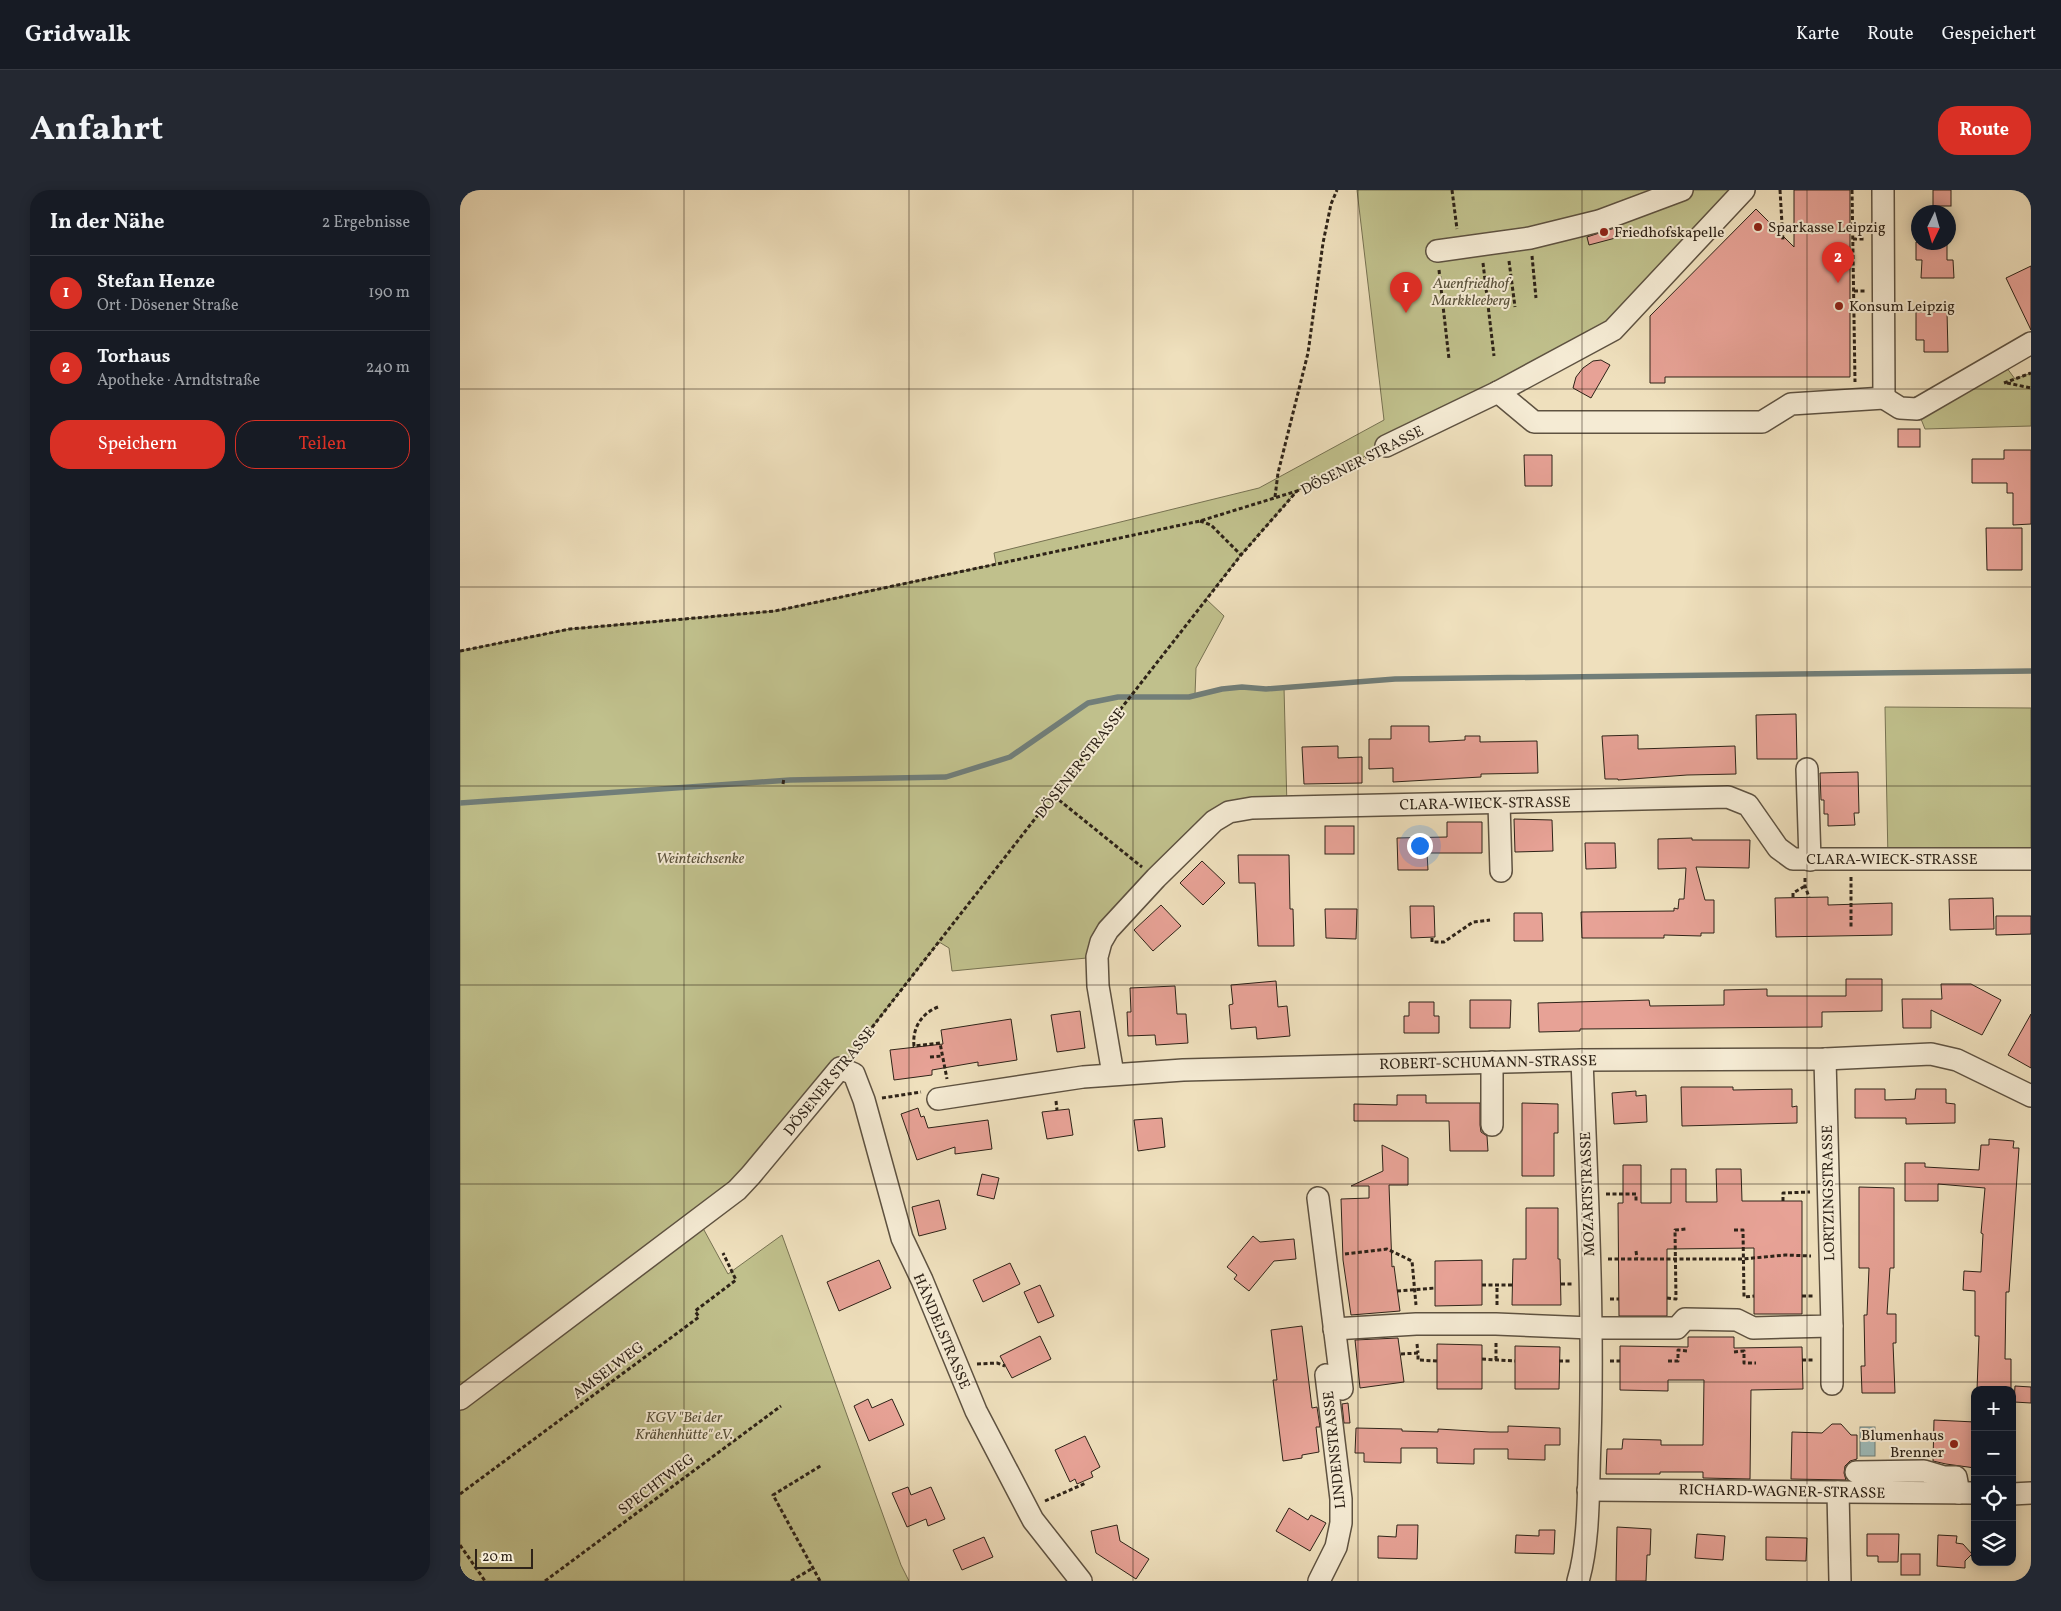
<!DOCTYPE html>
<html lang="de">
<head>
<meta charset="utf-8">
<style>
  :root { --surface:#171b24; --page:#242831; --text:#f1f3f6; --muted:#9ea1a6; --line:#363941; --accent:#d93025 }
  body { margin:0; font-family:Vollkorn,serif; background:var(--page); color:var(--text) }
  .controls { position:absolute; right:15px; bottom:15px; display:grid; overflow:hidden; border-radius:10px; box-shadow:0 2px 12px #0003 }
  .controls button { width:45px; height:45px; display:grid; place-items:center; padding:0; border:0; border-bottom:1px solid var(--line); background:var(--surface); color:var(--text); font:25px sans-serif }
  .compass { position:absolute; left:1451px; top:15px; width:45px; height:45px; border-radius:50%; background:var(--surface); box-shadow:0 2px 12px #0003; rotate:185deg }
  .scale { position:absolute; left:15px; bottom:12px; width:58px; box-sizing:border-box; padding-left:5px; border:2px solid #2e2318; border-top:0; font-size:14px; line-height:18px; white-space:nowrap; color:#2e2318; -webkit-text-stroke:4px #f5ebd4; paint-order:stroke }
  .you { position:absolute; left:959px; top:655px; width:18px; height:18px; margin:-12px; border:4px solid #fff; border-radius:50%; background:#1a73e8; box-shadow:0 0 0 8px #1a73e833 }
  .badge { display:grid; place-items:center; width:32px; height:32px; border-radius:50%; background:var(--accent); color:#fff; font-size:16px; font-weight:700 }
  .pin { position:absolute; translate:-50% -41px; filter:drop-shadow(0 1px 2px #0008) }
  .pin::after { content:''; position:absolute; top:26px; width:18px; height:15px; background:inherit; clip-path:polygon(0 0,100% 0,50% 100%) }
  .list { margin:0; padding:0; list-style:none }
  h2 { display:flex; justify-content:space-between; align-items:center; height:65px; margin:0; padding:0 20px; font-size:21px }
  h2 small { font-size:16px; font-weight:400; color:var(--muted) }
  .list li { display:grid; grid-template-columns:32px 1fr auto; gap:15px; align-items:center; box-sizing:border-box; height:75px; padding:0 20px; border-top:1px solid var(--line) }
  .list b { display:block; font-size:19px; white-space:nowrap }
  .list p { margin:0; font-size:16px; white-space:nowrap; color:var(--muted) }
  .list em { font-size:16px; font-style:normal; color:var(--muted) }
  .actions { display:flex; gap:10px; padding:15px 20px }
  .actions a { flex:1; padding:11px 0; border:1px solid var(--accent); border-radius:20px; text-align:center; font-size:18px; color:var(--accent) }
  .actions .main { background:var(--accent); color:#fff }
  .icon { flex:none; width:28px; height:28px; fill:none; stroke:currentColor; stroke-width:2; stroke-linecap:round; stroke-linejoin:round }
  .map { position:relative; flex:none; width:1571px; height:1391px; overflow:hidden; border-radius:20px }
  header { display:flex; align-items:center; gap:30px; box-sizing:border-box; height:70px; padding:0 25px; background:var(--surface); border-bottom:1px solid var(--line) }
  header strong { font-size:24px }
  nav { display:flex; gap:28px; margin-inline-start:auto; font-size:18px }
  .intro { display:flex; align-items:center; justify-content:space-between; box-sizing:border-box; height:120px; padding:0 30px }
  h1 { margin:0; font-size:35px }
  .button { padding:12px 22px; border-radius:20px; background:var(--accent); color:#fff; font-size:18px; font-weight:700 }
  main { display:flex; gap:30px; padding:0 30px }
  aside { flex:1; background:var(--surface); border-radius:20px; box-shadow:0 2px 12px #0003 }
  .map>svg:first-child { display:block }
</style>
</head>
<body>
<header>
<strong>Gridwalk</strong>
<nav><a>Karte</a><a>Route</a><a>Gespeichert</a></nav>
</header>
<div class="intro"><h1>Anfahrt</h1><a class="button">Route</a></div>
<main>
<aside>
<h2>In der Nähe<small>2 Ergebnisse</small></h2>
<ul class="list">
<li><span class="badge">1</span><div><b>Stefan Henze</b><p>Ort · Dösener Straße</p></div><em>190 m</em></li>
<li><span class="badge">2</span><div><b>Torhaus</b><p>Apotheke · Arndtstraße</p></div><em>240 m</em></li>
</ul>
<div class="actions"><a class="main">Speichern</a><a>Teilen</a></div>
</aside>
<div class="map">
<svg width="1571" height="1391" viewBox="0 0 1571 1391">
  <rect width="100%" height="100%" fill="#efe0bd"/>
  <filter id="stains"><feTurbulence type="fractalNoise" baseFrequency=".004" numOctaves="4"/><feColorMatrix values="0 0 0 0 .2 0 0 0 0 .09 0 0 0 0 .02 0 0 0 .5 -.17"/></filter>
  <radialGradient id="worn" r=".72"><stop offset=".6" stop-color="#630" stop-opacity="0"/><stop offset="1" stop-color="#630" stop-opacity=".3"/></radialGradient>
  <!-- green -->
  <g fill="#c0c08c" stroke="#777252">
    <path d="M897 0H1284L1153 140 837 301 781 365 746 409 764 426 736 478 735 505C750 503 765 498 781 497 796 497 809 499 824 497L827 618 769 622 637 767 492 781 489 758 479 752 380 878 238 1029 268 1084 322 1045 441 1375 449 1391H0V461L110 439 315 421 536 374 534 363 799 298 924 230Z"/>
    <path d="M1541 170 1555 189 1571 183V236L1465 239 1457 219Z"/>
    <path d="M1425 517 1571 518V669L1428 670Z"/>
  </g>
  <!-- water -->
  <rect fill="#9dbbba" stroke="#717e79" x="1400" y="1237" width="15" height="29"/>
  <g fill="none" stroke-linecap="round" stroke-linejoin="round">
    <!-- stream -->
    <path stroke="#717e79" stroke-width="5.5" d="M0 613 330 590 486 587 550 567 628 513 658 507H729L762 499 782 497 806 499 935 489 1571 481"/>
  </g>
  <!-- building -->
  <g fill="#e7a296" stroke="#2e2318">
    <path d="M1334 0H1390V187H1205V193H1190V126L1296 19 1334 57Z"/>
    <rect x="1473" y="0" width="18" height="16"/>
    <path d="M1161 36 1163 46 1129 55 1127 47Z"/>
    <path d="M1456 52H1487V70H1493L1494 88H1461L1462 70H1456Z"/>
    <path d="M1571 76V140L1546 88Z"/>
    <path d="M1456 122H1487L1488 162H1464V150H1456Z"/>
    <path d="M1141 170 1150 175 1131 208 1113 198 1116 187 1123 178 1133 171Z"/>
    <rect x="1438" y="239" width="22" height="18"/>
    <path d="M1544 260H1571V334L1553 335V303H1547V293H1512V269H1544Z"/>
    <path d="M1064 265H1092V296H1065Z"/>
    <path d="M1526 338H1562V380H1527Z"/>
    <path d="M1336 524 1337 569H1297L1296 525Z"/>
    <path d="M931 536H969V552L1005 550V546H1020V552L1077 551 1078 583 1021 584V587L933 592V578L909 579V549H931Z"/>
    <path d="M1178 545V559L1275 556 1276 584 1227 585 1158 590V589H1145L1142 546Z"/>
    <path d="M878 556V568L902 567V593L844 594 842 557Z"/>
    <path d="M1398 582 1399 623H1394L1395 635 1368 636V624H1364V610H1361L1360 583Z"/>
    <path d="M1054 629 1092 630 1093 661 1055 662Z"/>
    <path d="M987 632H1022V663H967L968 680H938L937 648 987 647Z"/>
    <rect x="865" y="636" width="29" height="28"/>
    <path d="M1232 648V650H1290L1289 678 1236 677 1245 710H1254V743H1241V746L1204 745V748H1122L1121 722 1214 721V718L1218 719 1219 709H1224L1226 678 1198 679V649Z"/>
    <path d="M1125 653H1155L1156 678 1126 679Z"/>
    <path d="M778 665H829L830 719H833L834 756H798L795 693H779Z"/>
    <path d="M742 671 765 693 743 715 720 693Z"/>
    <path d="M1368 707V715L1432 713V745L1316 747 1315 708Z"/>
    <path d="M1533 708 1534 739 1490 740 1489 709Z"/>
    <path d="M701 715 721 736 693 761 674 740Z"/>
    <path d="M950 716H974L975 747 951 748Z"/>
    <path d="M865 719H897L896 749 866 748Z"/>
    <path d="M1054 723H1082L1083 751H1054Z"/>
    <path d="M1536 726H1571V744L1536 745Z"/>
    <path d="M1386 789H1422V821L1362 822V837L1120 839V841L1079 842 1078 813 1189 810 1190 816 1264 815V800L1307 799V806H1386Z"/>
    <path d="M816 791 818 817 827 816 830 846 797 849 796 837 771 839 769 815 773 814 771 795Z"/>
    <path d="M1481 794H1511L1541 810 1522 845 1471 820V838H1443L1442 809H1482Z"/>
    <path d="M715 796 717 824H726L728 853 696 855 695 845 668 846 667 822H671L670 798Z"/>
    <path d="M1010 810H1051L1050 838H1010Z"/>
    <path d="M949 812H974V826H979V843H944V826H949Z"/>
    <path d="M620 821 625 858 597 862 591 825Z"/>
    <path d="M1571 824V878L1548 865Z"/>
    <path d="M551 829 557 870 518 876V872L472 880V885L434 890 430 860 483 854 481 840Z"/>
    <path d="M1221 897H1273V900L1332 899V917L1337 916V933L1222 936Z"/>
    <path d="M1395 899H1425V910L1455 909 1456 899H1486V913L1495 914V933L1446 934V928H1395Z"/>
    <path d="M1176 901V906L1186 905 1187 932 1154 934 1152 903Z"/>
    <path d="M937 905H966V913H1020V935L1021 942 1027 946 1028 961H990L989 931H894V914L937 915Z"/>
    <path d="M1062 913 1098 914V943H1094V986H1062Z"/>
    <path d="M458 918 461 927 464 926 468 938 528 930 532 959 495 964V957L457 970 441 924Z"/>
    <path d="M609 919 613 945 587 949 582 922Z"/>
    <path d="M702 928 705 957 678 961 674 930Z"/>
    <path d="M1529 949 1554 951 1553 958H1559L1549 1102H1546L1545 1169H1551V1200H1517L1519 1146H1515V1101L1503 1100 1504 1081 1521 1082 1523 1044 1521 1043 1525 998 1478 994V1011H1445V973H1465V977L1519 980 1521 955H1529Z"/>
    <path d="M922 955 948 968V995H929L932 1077 934 1076 940 1121 891 1125 883 1070 881 1009 909 1008V996H891L923 981Z"/>
    <path d="M1163 975H1181V1013H1211V979H1226V1012H1257L1256 979H1281L1282 1011H1342V1124H1294V1058L1207 1059V1126H1159L1158 1013H1163Z"/>
    <path d="M522 984 539 988 534 1009 517 1005Z"/>
    <path d="M1399 997 1434 998V1078H1430L1427 1124H1436V1153H1433L1435 1203H1402L1401 1176H1405L1404 1125H1407L1409 1078H1399Z"/>
    <path d="M479 1010 486 1039 459 1046 452 1017Z"/>
    <path d="M1066 1018H1098V1069H1100L1101 1115H1052L1053 1069H1066Z"/>
    <path d="M793 1046 800 1052 834 1049 836 1069 814 1071 789 1101 774 1089 777 1085 767 1077Z"/>
    <path d="M419 1070 431 1098 379 1121 367 1092Z"/>
    <path d="M1022 1070V1115L975 1116V1071Z"/>
    <path d="M550 1073 560 1094 523 1112 513 1090Z"/>
    <path d="M580 1095 594 1126 578 1133 564 1102Z"/>
    <path d="M842 1136 852 1218 857 1217 860 1237H856L859 1262 842 1265V1268L823 1271 813 1190H817L811 1140Z"/>
    <path d="M580 1146 591 1169 552 1188 540 1166Z"/>
    <path d="M1228 1147H1274V1158L1342 1157 1343 1199 1291 1200 1290 1289 1243 1288V1282H1200V1284H1146L1147 1259H1162L1163 1249 1201 1250V1255H1243L1244 1190H1208V1201L1160 1200V1156L1228 1157Z"/>
    <path d="M938 1148 944 1192 900 1198 895 1150Z"/>
    <path d="M977 1154 1022 1155V1199H977Z"/>
    <path d="M1055 1156 1100 1157 1099 1199H1055Z"/>
    <path d="M1555 1196 1571 1197V1213L1554 1212Z"/>
    <path d="M408 1209 412 1218 432 1209 444 1235 409 1251 394 1216Z"/>
    <path d="M888 1213 890 1233H884L882 1214Z"/>
    <path d="M1474 1230 1515 1232V1278L1486 1274 1473 1271Z"/>
    <path d="M1372 1234H1381L1391 1245H1397V1269L1390 1271 1385 1276 1384 1283 1386 1290 1331 1289 1332 1242 1362 1243Z"/>
    <path d="M1048 1236 1100 1238V1255H1085V1270L1048 1269V1259H1014V1274L977 1273V1258H941V1273L904 1272V1263H895L896 1238 942 1239V1241L978 1242V1239L1030 1242H1048Z"/>
    <path d="M625 1246 640 1277 631 1282 633 1287 617 1294 615 1289 610 1292 595 1260Z"/>
    <path d="M448 1297 451 1305 471 1297 485 1329 468 1336 466 1329 447 1337 432 1303Z"/>
    <path d="M829 1318 848 1330 851 1325 866 1333 850 1361 816 1341Z"/>
    <path d="M657 1335 660 1351 689 1369 676 1389 636 1363 631 1341Z"/>
    <path d="M937 1335H958L957 1369 918 1368V1346L936 1347Z"/>
    <path d="M1157 1337 1191 1339 1190 1365H1187L1186 1391H1156Z"/>
    <path d="M1079 1340H1095L1094 1364 1055 1363 1056 1345 1079 1346Z"/>
    <path d="M1237 1344 1265 1346 1263 1370 1235 1368Z"/>
    <path d="M1407 1344H1439L1438 1372H1418V1366H1407Z"/>
    <path d="M1478 1345 1497 1346 1496 1353 1503 1354 1512 1364 1505 1371V1378L1477 1376Z"/>
    <path d="M524 1347 533 1367 502 1380 493 1360Z"/>
    <path d="M1306 1347 1347 1348 1346 1371 1306 1370Z"/>
    <rect x="1441" y="1364" width="19" height="21"/>
  </g>
  <g fill="none" stroke-linecap="round" stroke-linejoin="round">
    <defs>
      <g id="minor">
        <path d="M1423 0 1424 208"/>
        <path d="M977 61 1070 48 1139 31 1222 0"/>
        <path d="M1038 202 1074 232H1302L1331 214 1424 208"/>
        <path d="M1424 208 1440 218 1457 219 1571 153"/>
        <path d="M926 256 1038 202 1153 140 1284 0"/>
        <path d="M1347 579 1350 670"/>
        <path d="M1039 613 1041 681"/>
        <path d="M1032 872V935"/>
        <path d="M653 884 638 796 637 767 641 752 648 740 696 688 754 631 769 622 792 618 1268 607 1288 615 1318 658 1333 669H1571"/>
        <path d="M478 909 623 887 723 880 1122 870 1365 869 1471 864 1497 870 1571 906"/>
        <path d="M858 1008 882 1199"/>
        <path d="M1372 1136V1194"/>
        <path d="M874 1139 956 1134H1036L1131 1138H1217L1225 1129 1277 1130 1293 1138 1372 1136 1365 869"/>
        <path d="M0 1209 277 1000 291 985 380 878 394 884 404 910 442 1048 462 1090 516 1221 573 1330 621 1391"/>
        <path d="M1396 1282 1464 1281 1484 1287H1496L1499 1303"/>
        <path d="M1128 1300 1515 1303"/>
        <path d="M1378 1302 1380 1391"/>
        <path d="M1552 1304 1571 1303"/>
        <path d="M859 1391 876 1357 881 1333V1309L866 1185"/>
        <path d="M1118 1391C1130 1351 1128 1294 1130 1252 1134 1124 1127 997 1122 870"/>
      </g>
    </defs>
    <!-- minor casing -->
    <use href="#minor" stroke="#5e5241" stroke-width="24"/>
    <!-- path -->
    <g stroke="#2e2318" stroke-width="3" stroke-dasharray="4 2.5" stroke-linecap="butt">
      <path d="M992 0 997 39"/>
      <path d="M1320 0 1323 51"/>
      <path d="M1392 0 1395 192"/>
      <path d="M1393 49H1405"/>
      <path d="M1072 66 1076 108"/>
      <path d="M1049 71 1055 117"/>
      <path d="M1023 73 1034 166"/>
      <path d="M979 80 989 169"/>
      <path d="M1394 101H1406"/>
      <path d="M1544 193 1571 183"/>
      <path d="M1547 193 1571 198"/>
      <path d="M815 307 818 283 848 163 863 53 871 14 877 0"/>
      <path d="M740 331 751 335 781 365"/>
      <path d="M0 461 110 439 315 421 740 331 837 301"/>
      <path d="M323 594 324 588"/>
      <path d="M594 606 682 677"/>
      <path d="M1391 687V737"/>
      <path d="M1345 688V696L1349 707"/>
      <path d="M1333 707V703L1345 696"/>
      <path d="M972 748V752H984L1013 732 1030 730"/>
      <path d="M478 817C462 823 452 838 454 856L480 853 487 889"/>
      <path d="M392 863 781 365 837 301 910 265"/>
      <path d="M470 867 482 866"/>
      <path d="M422 908 461 902"/>
      <path d="M596 911 597 920"/>
      <path d="M1146 1004H1176V1013"/>
      <path d="M1323 1011V1003L1350 1002"/>
      <path d="M1274 1040H1283L1284 1107 1294 1106"/>
      <path d="M1176 1061 1177 1068"/>
      <path d="M885 1064 927 1059 952 1071 956 1115"/>
      <path d="M1148 1069H1283L1325 1065 1351 1066"/>
      <path d="M1101 1094H1112"/>
      <path d="M1022 1095H1052"/>
      <path d="M937 1101 975 1098"/>
      <path d="M1342 1106H1353"/>
      <path d="M1207 1108 1216 1109 1215 1040 1226 1039"/>
      <path d="M1150 1109H1159"/>
      <path d="M1037 1115V1095"/>
      <path d="M957 1154 958 1163"/>
      <path d="M1274 1162 1284 1161V1173H1296"/>
      <path d="M941 1164 958 1163V1170L977 1171"/>
      <path d="M1022 1169 1055 1171"/>
      <path d="M1036 1170V1153"/>
      <path d="M1342 1170H1354"/>
      <path d="M1099 1171H1111"/>
      <path d="M1150 1171H1160"/>
      <path d="M1208 1171H1218V1160L1228 1161"/>
      <path d="M517 1174 537 1173 545 1176"/>
      <path d="M0 1304 239 1127 235 1121 276 1090 263 1063"/>
      <path d="M585 1311 626 1293"/>
      <path d="M0 1355 25 1391"/>
      <path d="M85 1391 321 1216"/>
      <path d="M331 1391 353 1378"/>
      <path d="M360 1391 313 1305 362 1275"/>
    </g>
    <!-- minor -->
    <use href="#minor" stroke="#f5ebd4" stroke-width="21"/>
  </g>
  <!-- grid -->
  <path fill="none" stroke="#2e2318" stroke-width="1" stroke-opacity="0.55" d="M224 0V1391M449 0V1391M673 0V1391M898 0V1391M1122 0V1391M1347 0V1391M0 199H1571M0 397H1571M0 596H1571M0 795H1571M0 994H1571M0 1192H1571"/>
  <!-- markers -->
  <g fill="#8f2418" stroke="#f5ebd4" stroke-width="2">
    <circle cx="1298" cy="37" r="5"/>
    <circle cx="1144" cy="42" r="5"/>
    <circle cx="1379" cy="116" r="5"/>
    <circle cx="1494" cy="1254" r="5"/>
  </g>
  <g text-anchor="middle" stroke-width="4" stroke-linejoin="round" paint-order="stroke">
    <!-- poi labels -->
    <g font-size="15" fill="#2e2318" stroke="#f5ebd4" text-anchor="start">
      <text x="1308" y="42">Sparkasse Leipzig</text>
      <text x="1154" y="47">Friedhofskapelle</text>
      <text x="1389" y="121">Konsum Leipzig</text>
      <text x="1484" y="1250" text-anchor="end">Blumenhaus<tspan x="1484" dy="17">Brenner</tspan></text>
    </g>
    <!-- park labels -->
    <g font-size="15" font-style="italic" fill="#5a523b" stroke="#f5ebd4">
      <text x="1011" y="98">Auenfriedhof<tspan x="1011" dy="17">Markkleeberg</tspan></text>
      <text x="240" y="673">Weinteichsenke</text>
      <text x="224" y="1232">KGV "Bei der<tspan x="224" dy="17">Krähenhütte" e.V.</tspan></text>
    </g>
    <!-- street labels -->
    <g font-size="15" fill="#2e2318" stroke="#f5ebd4">
      <text transform="translate(902 270) rotate(-27)" y="5">DÖSENER STRASSE</text>
      <text transform="translate(620 573) rotate(-52)" y="5">DÖSENER STRASSE</text>
      <text transform="translate(1025 613) rotate(-1)" y="5">CLARA-WIECK-STRASSE</text>
      <text x="1432" y="674">CLARA-WIECK-STRASSE</text>
      <text transform="translate(1028 872) rotate(-1)" y="5">ROBERT-SCHUMANN-STRASSE</text>
      <text transform="translate(369 891) rotate(-51)" y="5">DÖSENER STRASSE</text>
      <text transform="translate(1368 1003) rotate(-91)" y="5">LORTZINGSTRASSE</text>
      <text transform="translate(1127 1004) rotate(-92)" y="5">MOZARTSTRASSE</text>
      <text transform="translate(482 1141) rotate(67)" y="5">HÄNDELSTRASSE</text>
      <text transform="translate(148 1180) rotate(-37)" y="5">AMSELWEG</text>
      <text transform="translate(874 1260) rotate(-96)" y="5">LINDENSTRASSE</text>
      <text transform="translate(196 1294) rotate(-37)" y="5">SPECHTWEG</text>
      <text transform="translate(1322 1301) rotate(1)" y="5">RICHARD-WAGNER-STRASSE</text>
    </g>
  </g>
  <rect width="100%" height="100%" filter="url(#stains)"/>
  <rect width="100%" height="100%" fill="url(#worn)"/>
</svg>
<div class="controls">
<button>+</button>
<button>−</button>
<button><svg class="icon" aria-label="locate" viewBox="0 0 24 24"><circle cx="12" cy="12" r="6"/><path d="M12 2v4M12 18v4M2 12h4M18 12h4"/></svg></button>
<button><svg class="icon" aria-label="layers" viewBox="0 0 24 24"><path d="M12 4l9 5-9 5-9-5zM3 14l9 5 9-5"/></svg></button>
</div>
<svg class="compass" viewBox="-18 -18 36 36"><path d="M0-13l5 13h-10z" fill="#e53935"/><path d="M0 13l5-13h-10z" fill="#9ea1a6"/></svg>
<div class="scale">20 m</div>
<div class="you"></div>
<div class="pin badge" style="left:946px;top:123px">1</div>
<div class="pin badge" style="left:1378px;top:93px">2</div>
</div>
</main>
</body>
</html>
